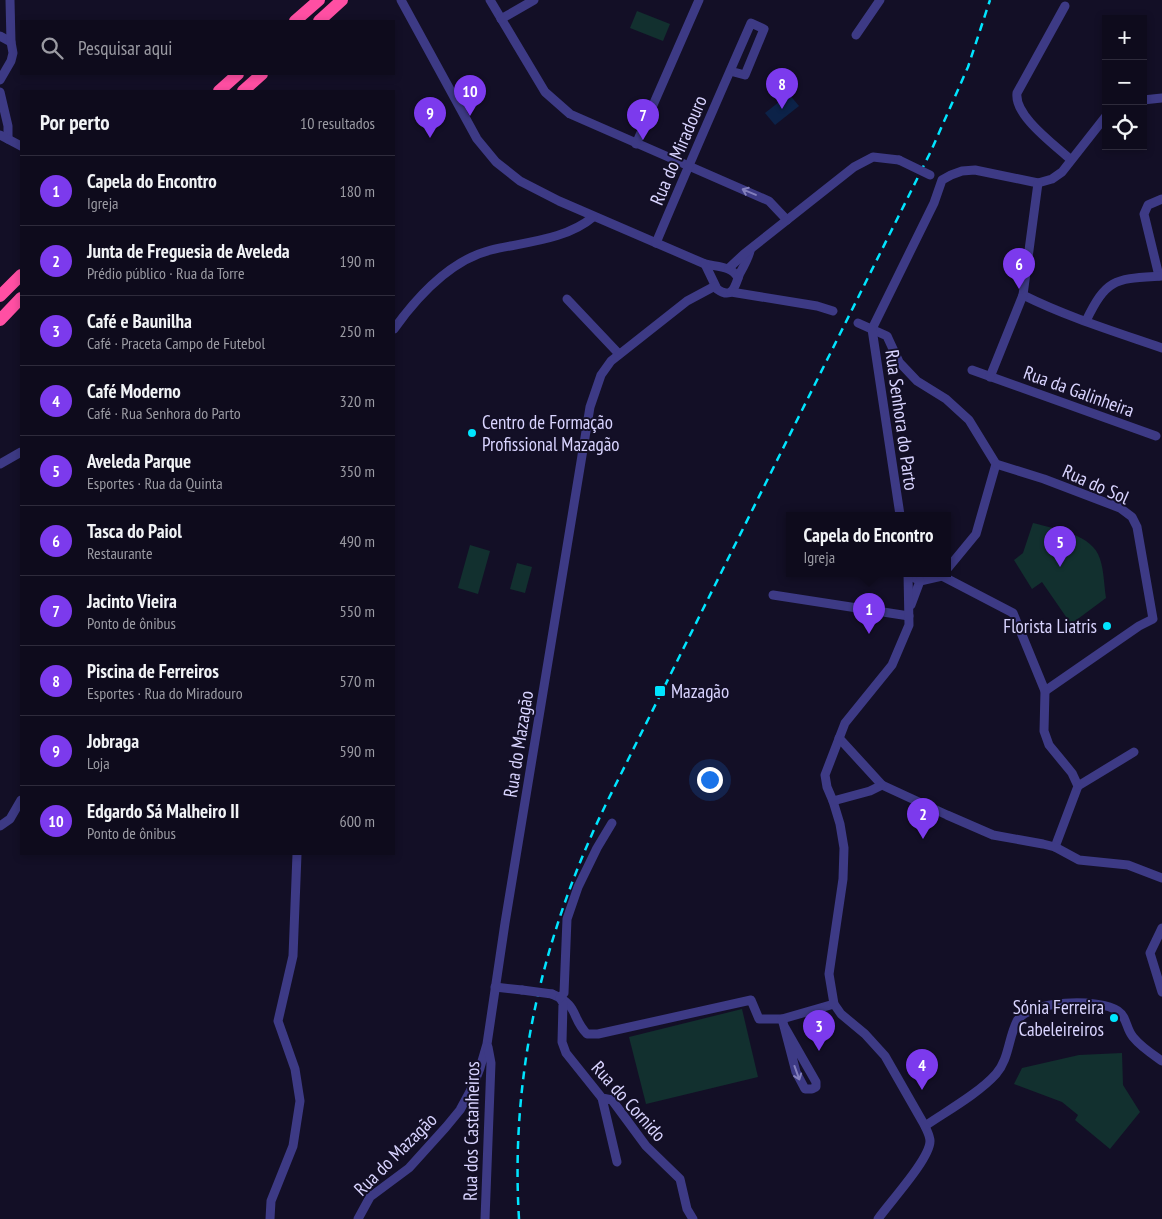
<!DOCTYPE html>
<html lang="pt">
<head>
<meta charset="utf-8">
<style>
  :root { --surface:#0e0b1c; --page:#171425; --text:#f1f3f6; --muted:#9b9ba3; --line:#2e2b3b; --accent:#7c3aed }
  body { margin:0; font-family:"PT Sans Narrow",sans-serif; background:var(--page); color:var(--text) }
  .controls { position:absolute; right:15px; top:15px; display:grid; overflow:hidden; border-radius:0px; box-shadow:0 2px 8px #0003 }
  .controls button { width:45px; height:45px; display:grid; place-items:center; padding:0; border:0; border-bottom:1px solid var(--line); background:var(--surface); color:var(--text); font:25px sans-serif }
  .you { position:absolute; left:709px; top:779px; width:18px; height:18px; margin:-12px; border:4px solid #fff; border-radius:50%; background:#1a73e8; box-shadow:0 0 0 8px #1a73e833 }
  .badge { display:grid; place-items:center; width:32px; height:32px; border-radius:50%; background:var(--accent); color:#fff; font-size:16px; font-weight:700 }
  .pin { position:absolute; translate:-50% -41px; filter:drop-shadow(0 1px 2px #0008) }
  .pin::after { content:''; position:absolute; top:26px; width:18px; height:15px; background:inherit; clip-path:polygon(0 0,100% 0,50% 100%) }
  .popup { position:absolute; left:786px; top:512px; width:165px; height:65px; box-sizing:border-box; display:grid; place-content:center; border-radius:0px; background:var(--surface); filter:drop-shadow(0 1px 4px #0005); font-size:16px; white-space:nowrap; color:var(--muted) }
  .popup b { font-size:19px; color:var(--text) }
  .popup::after { content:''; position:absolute; left:50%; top:100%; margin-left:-10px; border:10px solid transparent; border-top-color:var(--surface) }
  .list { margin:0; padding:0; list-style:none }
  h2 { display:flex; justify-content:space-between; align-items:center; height:65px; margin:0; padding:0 20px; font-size:21px }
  h2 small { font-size:16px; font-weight:400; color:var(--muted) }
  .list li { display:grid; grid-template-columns:32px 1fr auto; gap:15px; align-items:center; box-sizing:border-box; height:70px; padding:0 20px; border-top:1px solid var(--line) }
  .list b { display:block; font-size:19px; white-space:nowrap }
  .list p { margin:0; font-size:16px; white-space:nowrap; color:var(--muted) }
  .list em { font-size:16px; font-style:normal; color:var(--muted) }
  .icon { flex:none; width:28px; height:28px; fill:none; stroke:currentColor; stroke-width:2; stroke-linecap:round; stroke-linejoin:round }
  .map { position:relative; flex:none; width:1162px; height:1219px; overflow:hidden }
  .search { position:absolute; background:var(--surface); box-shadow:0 2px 8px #0003; left:20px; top:20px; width:375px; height:55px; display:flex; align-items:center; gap:12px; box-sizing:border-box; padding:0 18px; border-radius:0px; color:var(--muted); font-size:19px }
  .panel { position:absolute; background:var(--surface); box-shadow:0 2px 8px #0003; left:20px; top:90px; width:375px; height:765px; border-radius:0px }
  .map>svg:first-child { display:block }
</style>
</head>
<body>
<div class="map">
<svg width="1162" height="1219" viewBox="0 0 1162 1219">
  <rect width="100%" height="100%" fill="#130f26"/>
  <!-- green -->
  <g fill="#12302f">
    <path d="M637 11 670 24 663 41 630 28Z"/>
    <path d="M1033 523C1055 529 1093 534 1100 559 1104 571 1104 585 1106 598L1071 624 1042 582 1032 589 1014 560 1023 553Z"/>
    <path d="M470 545 490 551 478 594 458 588Z"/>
    <path d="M517 563 532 567 525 593 510 589Z"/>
    <path d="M742 1009 758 1077 646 1104 629 1037Z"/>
    <path d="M1122 1053 1123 1085 1140 1112 1110 1149 1075 1120 1078 1115 1062 1102 1014 1084 1022 1068 1079 1055Z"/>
  </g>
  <!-- water -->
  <path fill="#0c2248" d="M789 94 799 106 775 125 765 113Z"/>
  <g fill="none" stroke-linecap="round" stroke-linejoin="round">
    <!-- minor -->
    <g stroke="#3d3a85" stroke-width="9">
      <path d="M401 0 477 139 496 162 520 181 559 201 705 264C718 267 732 266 738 278"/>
      <path d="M490 0 545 92 570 114 769 201 787 220"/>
      <path d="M1065 6 1017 93C1014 116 1055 145 1071 160"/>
      <path d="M501 19 534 0"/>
      <path d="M856 35 880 0"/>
      <path d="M0 36 11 42"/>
      <path d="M0 80 11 61 13 53 11 42 10 0"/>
      <path d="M0 92 8 126V139"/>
      <path d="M1143 100 1162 98"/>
      <path d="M0 135 21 146"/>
      <path d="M636 144 699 0"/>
      <path d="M656 243C687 169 719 96 751 23L764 29 745 75 730 71"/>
      <path d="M705 264 717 289C734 301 735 284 740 273 744 266 748 259 750 251"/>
      <path d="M729 268 744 254 854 167 873 157 899 160"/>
      <path d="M1159 276 1144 214 1148 205 1162 199"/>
      <path d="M731 292 817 306 833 311"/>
      <path d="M1023 295C1067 317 1116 332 1162 348"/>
      <path d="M567 299 619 354"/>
      <path d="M1086 321C1107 277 1116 279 1162 276"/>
      <path d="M858 323 887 336 899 362 917 381 946 399 969 420 996 464 976 534 948 568"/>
      <path d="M394 329C417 297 451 260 491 250 524 242 566 240 593 217"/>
      <path d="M872 329 934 203 942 180 951 175 962 171 975 170 1038 183 1052 179 1062 172 1106 116"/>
      <path d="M872 329 900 515"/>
      <path d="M972 370 1156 436"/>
      <path d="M990 377 1023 295 1038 183"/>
      <path d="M0 464 21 452"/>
      <path d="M996 464 1044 479 1120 508 1132 517 1137 527 1153 619 1139 626 1045 691"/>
      <path d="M908 574 920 581 942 576 944 573"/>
      <path d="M942 576 1013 613 1045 691 1044 731 1049 745 1072 773 1078 786 1055 847"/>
      <path d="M773 595 909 616"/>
      <path d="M911 605 920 581"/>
      <path d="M839 738 882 785 947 815 993 835 1043 844 1055 847 1079 860 1128 865 1162 878"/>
      <path d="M1078 786 1134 752"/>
      <path d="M833 801 870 791 882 785"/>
      <path d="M0 826 10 819 21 800"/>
      <path d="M1162 928 1150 953 1162 992"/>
      <path d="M495 987 522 990"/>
      <path d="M552 994C580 1006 570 1016 587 1034H598L751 1000 759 1019H782L834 1004"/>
      <path d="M560 998 563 1003 562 1042 566 1053 602 1098 612 1100 646 1146 680 1179 687 1209 693 1219"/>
      <path d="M560 998 564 993 567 919 578 887 597 848 612 823"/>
      <path d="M782 1019 784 1026 816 1082V1087L812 1089H805L796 1072 784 1026"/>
      <path d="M602 1098 617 1162"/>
      <path d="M925 1126C947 1111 979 1093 996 1074 1009 1059 1008 1039 1017 1021 1029 1000 1100 998 1118 1011 1127 1017 1126 1029 1133 1037 1141 1047 1152 1054 1162 1061"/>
      <path d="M270 1219 271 1201 293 1146 300 1101 295 1069 278 1021 293 956 297 854"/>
      <path d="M358 1219 370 1197 409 1168 446 1127 460 1110 473 1086 480 1068 487 1044 505 923 590 407 601 375 611 361 687 301 715 286"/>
      <path d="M485 1219 491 1063 488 1047"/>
      <path d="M878 1219C889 1203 930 1159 930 1141 930 1136 927 1131 925 1126L885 1056 865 1034 841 1014 834 1004 829 974 843 879 844 848 840 824 833 801 827 787 825 775 845 723 892 665 909 625 908 573"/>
    </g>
    <!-- highway -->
    <g stroke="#ff4fa3" stroke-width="12">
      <path d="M295 21 319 0"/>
      <path d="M319 21 342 0"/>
      <path d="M219 91 238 74"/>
      <path d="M243 91 262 74"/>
      <path d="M0 296 21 275"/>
      <path d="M0 320 21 298"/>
    </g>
    <!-- rail -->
    <path stroke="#00e5ff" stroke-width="2.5" stroke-dasharray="8 6" stroke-linecap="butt" d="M519 1219C510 1074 543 934 606 804L931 151 968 67 990 0"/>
    <!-- minor-bridge -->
    <g stroke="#3d3a85" stroke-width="9">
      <path d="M899 160 930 175"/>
      <path d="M522 990 552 994"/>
    </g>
  </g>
  <!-- one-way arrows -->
  <defs><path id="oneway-shaft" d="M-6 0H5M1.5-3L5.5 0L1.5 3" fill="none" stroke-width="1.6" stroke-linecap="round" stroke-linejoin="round" transform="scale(1.25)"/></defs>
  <g stroke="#837fbc">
    <use href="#oneway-shaft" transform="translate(749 192) rotate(-157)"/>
    <use href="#oneway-shaft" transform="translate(797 1073) rotate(70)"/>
  </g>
  <!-- markers -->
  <g fill="#00e5ff" stroke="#130f26" stroke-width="2">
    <circle cx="472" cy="433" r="5"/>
    <circle cx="1107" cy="626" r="5"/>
    <rect x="654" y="685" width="12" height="12" rx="2.5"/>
    <circle cx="1114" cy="1018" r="5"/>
  </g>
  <g text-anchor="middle" stroke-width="4" stroke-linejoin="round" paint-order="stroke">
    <!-- street labels -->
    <g font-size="19" fill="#d9d4ff" stroke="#130f26">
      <text transform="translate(678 150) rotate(-67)" y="7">Rua do Miradouro</text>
      <text transform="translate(1079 391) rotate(20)" y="7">Rua da Galinheira</text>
      <text transform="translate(902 420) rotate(82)" y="7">Rua Senhora do Parto</text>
      <text transform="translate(1096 484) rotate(24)" y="7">Rua do Sol</text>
      <text transform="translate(518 744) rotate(-81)" y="7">Rua do Mazagão</text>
      <text transform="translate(629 1101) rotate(48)" y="7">Rua do Cornido</text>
      <text transform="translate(471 1131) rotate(-89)" y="7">Rua dos Castanheiros</text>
      <text transform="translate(395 1154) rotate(-45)" y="7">Rua do Mazagão</text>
    </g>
    <!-- poi labels -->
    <g font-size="19" fill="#d9d4ff" stroke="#130f26" text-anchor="start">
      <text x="482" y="429">Centro de Formação<tspan x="482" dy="22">Profissional Mazagão</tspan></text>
      <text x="1097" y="633" text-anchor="end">Florista Liatris</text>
      <text x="671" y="698">Mazagão</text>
      <text x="1104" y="1014" text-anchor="end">Sónia Ferreira<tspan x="1104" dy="22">Cabeleireiros</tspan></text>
    </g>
  </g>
</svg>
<div class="controls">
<button>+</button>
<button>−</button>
<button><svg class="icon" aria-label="locate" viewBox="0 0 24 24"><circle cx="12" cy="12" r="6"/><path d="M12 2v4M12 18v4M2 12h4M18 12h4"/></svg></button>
</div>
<div class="you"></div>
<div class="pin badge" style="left:869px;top:634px">1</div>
<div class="popup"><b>Capela do Encontro</b>Igreja</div>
<div class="pin badge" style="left:923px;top:839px">2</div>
<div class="pin badge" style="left:819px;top:1051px">3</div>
<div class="pin badge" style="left:922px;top:1090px">4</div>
<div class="pin badge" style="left:1060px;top:567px">5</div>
<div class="pin badge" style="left:1019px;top:289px">6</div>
<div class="pin badge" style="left:643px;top:140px">7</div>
<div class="pin badge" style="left:782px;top:109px">8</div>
<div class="pin badge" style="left:430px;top:138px">9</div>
<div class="pin badge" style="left:470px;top:116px">10</div>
<div class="search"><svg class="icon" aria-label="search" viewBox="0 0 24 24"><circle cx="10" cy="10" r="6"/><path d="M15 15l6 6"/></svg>Pesquisar aqui</div>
<section class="panel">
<h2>Por perto<small>10 resultados</small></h2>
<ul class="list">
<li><span class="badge">1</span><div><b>Capela do Encontro</b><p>Igreja</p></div><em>180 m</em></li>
<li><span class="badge">2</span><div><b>Junta de Freguesia de Aveleda</b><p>Prédio público · Rua da Torre</p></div><em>190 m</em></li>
<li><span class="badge">3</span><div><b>Café e Baunilha</b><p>Café · Praceta Campo de Futebol</p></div><em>250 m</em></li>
<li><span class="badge">4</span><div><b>Café Moderno</b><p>Café · Rua Senhora do Parto</p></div><em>320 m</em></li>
<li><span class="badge">5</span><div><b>Aveleda Parque</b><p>Esportes · Rua da Quinta</p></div><em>350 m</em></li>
<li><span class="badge">6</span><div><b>Tasca do Paiol</b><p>Restaurante</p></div><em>490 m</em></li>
<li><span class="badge">7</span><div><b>Jacinto Vieira</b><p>Ponto de ônibus</p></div><em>550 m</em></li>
<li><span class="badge">8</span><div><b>Piscina de Ferreiros</b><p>Esportes · Rua do Miradouro</p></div><em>570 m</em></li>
<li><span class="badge">9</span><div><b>Jobraga</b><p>Loja</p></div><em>590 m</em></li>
<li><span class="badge">10</span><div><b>Edgardo Sá Malheiro II</b><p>Ponto de ônibus</p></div><em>600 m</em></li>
</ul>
</section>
</div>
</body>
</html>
